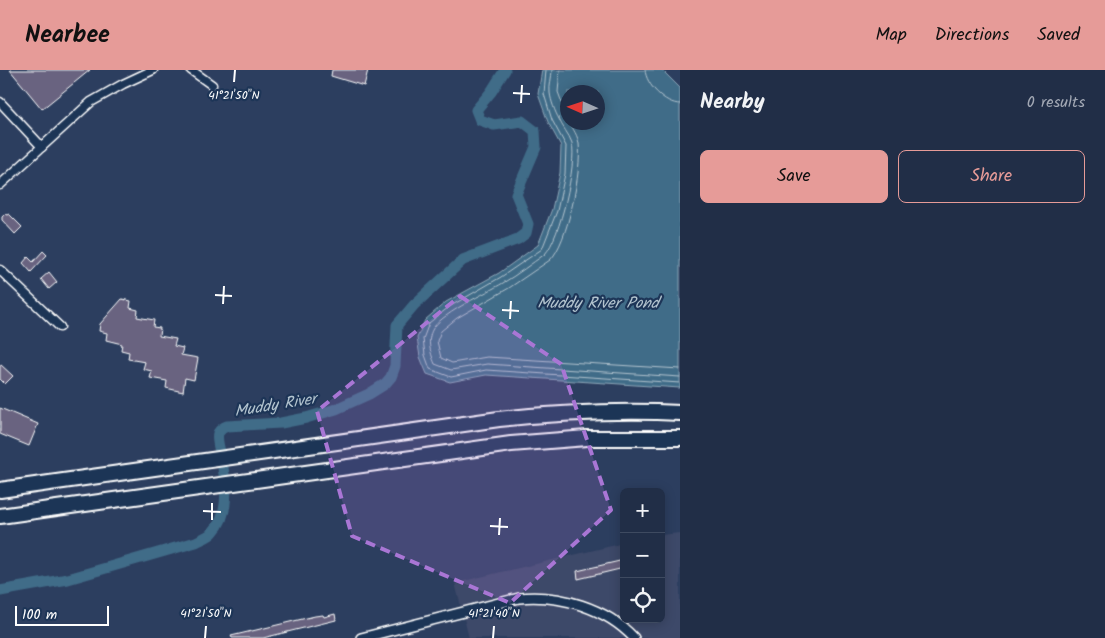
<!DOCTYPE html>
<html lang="en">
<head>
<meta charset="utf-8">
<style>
  :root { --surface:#212e47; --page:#2d3a52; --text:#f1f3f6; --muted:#a2a8b4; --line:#3e4a60; --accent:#e69b98 }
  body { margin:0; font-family:Kalam,sans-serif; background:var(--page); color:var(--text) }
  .controls { position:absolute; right:15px; bottom:15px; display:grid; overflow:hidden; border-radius:8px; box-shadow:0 2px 12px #0003 }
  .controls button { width:45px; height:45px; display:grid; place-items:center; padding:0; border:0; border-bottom:1px solid var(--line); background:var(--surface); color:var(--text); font:25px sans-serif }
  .compass { position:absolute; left:560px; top:15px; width:45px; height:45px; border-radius:50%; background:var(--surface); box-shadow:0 2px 12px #0003; rotate:273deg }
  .scale { position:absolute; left:15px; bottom:12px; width:94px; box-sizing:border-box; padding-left:5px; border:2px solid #fff; border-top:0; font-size:14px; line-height:18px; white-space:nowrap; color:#fff; -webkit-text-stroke:4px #1d3557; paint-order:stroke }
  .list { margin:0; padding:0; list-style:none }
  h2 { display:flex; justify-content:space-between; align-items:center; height:65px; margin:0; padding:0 20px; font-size:21px }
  h2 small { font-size:16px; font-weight:400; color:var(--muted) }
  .actions { display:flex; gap:10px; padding:15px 20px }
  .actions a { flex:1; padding:11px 0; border:1px solid var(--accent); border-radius:8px; text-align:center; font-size:18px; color:var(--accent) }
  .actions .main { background:var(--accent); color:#111 }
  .icon { flex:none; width:28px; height:28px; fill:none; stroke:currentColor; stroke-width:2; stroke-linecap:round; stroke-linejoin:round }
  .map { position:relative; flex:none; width:680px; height:568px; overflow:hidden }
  header { display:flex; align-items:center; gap:30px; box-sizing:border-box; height:70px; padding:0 25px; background:var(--accent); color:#111 }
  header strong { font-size:24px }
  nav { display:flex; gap:28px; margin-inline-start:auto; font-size:18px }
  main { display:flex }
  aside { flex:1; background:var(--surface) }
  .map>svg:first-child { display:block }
</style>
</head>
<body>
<header>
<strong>Nearbee</strong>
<nav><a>Map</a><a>Directions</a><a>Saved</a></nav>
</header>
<main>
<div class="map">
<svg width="680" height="568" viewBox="0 0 680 568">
  <rect width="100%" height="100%" fill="#2c3e5f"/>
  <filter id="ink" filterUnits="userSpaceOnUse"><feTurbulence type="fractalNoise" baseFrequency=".02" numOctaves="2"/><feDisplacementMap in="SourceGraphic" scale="10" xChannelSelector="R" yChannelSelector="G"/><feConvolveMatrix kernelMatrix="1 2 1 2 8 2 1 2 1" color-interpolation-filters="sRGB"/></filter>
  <g filter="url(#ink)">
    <!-- built -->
    <path fill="#3e4969" d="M680 463V568H469L455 513 624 473V549H661V465Z"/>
    <!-- water -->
    <path fill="#416c88" stroke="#8da7b8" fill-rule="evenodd" d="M542 0H662L680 18V318L486 305 450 312 427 304 420 287 417 268 425 250 446 232 499 203 538 175 552 139 560 103 561 76 548 52 538 24ZM568 22H598V52H568Z"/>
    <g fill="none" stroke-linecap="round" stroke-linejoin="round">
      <!-- shore -->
      <g stroke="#b3c4cf" stroke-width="1">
        <path d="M546 0 544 24 552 50 566 76 565 104 557 141 542 179 501 207 449 237 429 253 423 269 425 285 430 299 451 307 486 300 680 313"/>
        <path d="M552 0C552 7 549 16 550 23 551 31 555 42 559 49 562 57 569 64 572 73 577 94 560 168 545 184 531 194 518 204 503 213 486 223 445 242 434 257 426 268 430 282 435 294L451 300 487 294 680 307"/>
        <path d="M560 0 558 22 568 49"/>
        <path d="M645 0C646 15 665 34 680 34"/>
        <path d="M569 52C573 59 578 66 579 74 582 99 568 173 550 190L509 218 457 248 441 261 437 271 441 288 452 293 487 287 680 299"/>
      </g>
      <!-- river -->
      <path stroke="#416c88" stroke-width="11" d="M0 521 68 509 196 472C201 469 209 467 213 462 231 443 226 411 221 387 220 380 216 370 218 363 220 360 224 357 227 356L281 353 306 348 336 339 369 324 385 314 391 307 395 296 397 255 414 235 463 190 518 169 526 163 528 154 516 124 536 77 535 61 522 51 494 55 480 50 476 40 491 22 505 0"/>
    </g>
    <!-- building -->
    <g fill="#696480" stroke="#fff">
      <path d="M10 0H90L42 39Z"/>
      <path d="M332 0H368L364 16 331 6Z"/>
      <path d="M5 144 7 145 9 144 22 157 15 164 2 150V147Z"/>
      <path d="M43 181 47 185 31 202 23 193 28 187 33 192Z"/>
      <path d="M49 202 57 212 49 219 41 209Z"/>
      <path d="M122 229 131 231 130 238 138 240 137 247 154 250 153 257 160 258 159 266 176 269 174 276 183 278 181 285 198 288 194 310 185 308 183 322 166 318 167 311 150 308 152 301 143 299 145 292 128 289 129 282 121 280 122 274 106 270 107 263 99 261 100 254Z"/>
      <path d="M0 294 13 306 5 314 0 309Z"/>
      <path d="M0 338 38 354 29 376 0 364Z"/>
      <path d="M624 490V498L578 509 577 501Z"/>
      <path d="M335 544 336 550 263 568H232L231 566 315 546 323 545 324 547Z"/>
    </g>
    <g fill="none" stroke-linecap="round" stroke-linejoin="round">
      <defs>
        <g id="minor">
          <path d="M191 0 212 15"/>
          <path d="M0 32 42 77"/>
          <path d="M0 115 91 32 123 14 153 0"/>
          <path d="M0 200 60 257"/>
        </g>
        <path id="tertiary" d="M361 568 519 528C560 524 606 538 634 568"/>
        <g id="motorway">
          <path d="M0 420 499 349C559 343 619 340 680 343"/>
          <path d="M0 446 511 374 587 368H680"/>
        </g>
      </defs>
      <!-- minor casing -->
      <use href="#minor" stroke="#fff" stroke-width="11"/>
      <!-- tertiary casing -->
      <use href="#tertiary" stroke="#fff" stroke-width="12"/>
      <!-- motorway casing -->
      <use href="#motorway" stroke="#fff" stroke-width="18"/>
      <!-- minor -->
      <use href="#minor" stroke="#1d3557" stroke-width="8"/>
      <!-- tertiary -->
      <use href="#tertiary" stroke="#1d3557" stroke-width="9"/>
      <!-- motorway -->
      <use href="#motorway" stroke="#1d3557" stroke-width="14"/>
    </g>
  </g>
  <!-- marked area -->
  <path fill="#a976d5" fill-opacity="0.2" stroke="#a976d5" stroke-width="4" stroke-dasharray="10 6" stroke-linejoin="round" d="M460 226 561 294 611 440 510 533 352 466 317 341Z"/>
  <!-- ticks -->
  <path fill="none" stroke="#fff" stroke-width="2" d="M234 12 235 0M513 23 530 24M521 33 522 15M215 225 232 226M223 234 224 216M502 240 519 241M510 249 511 231M203 441 221 442M212 450V433M490 456 508 457M499 465 500 448M205 568 206 556M493 568 494 556"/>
  <g text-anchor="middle" stroke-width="4.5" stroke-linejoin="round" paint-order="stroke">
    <!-- water labels -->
    <g font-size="16" font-style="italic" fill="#b3c4cf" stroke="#1d3557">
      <text x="598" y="238">Muddy River Pond</text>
      <text transform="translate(275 334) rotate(-9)" y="6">Muddy River</text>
    </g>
  </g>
  <g font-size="12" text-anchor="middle" fill="#fff" stroke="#1d3557" stroke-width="4.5" stroke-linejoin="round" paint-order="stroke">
    <text x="234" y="29">41°21'50"N</text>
    <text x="206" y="547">41°21'50"N</text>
    <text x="494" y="547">41°21'40"N</text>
  </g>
</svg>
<div class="controls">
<button>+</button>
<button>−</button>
<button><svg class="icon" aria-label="locate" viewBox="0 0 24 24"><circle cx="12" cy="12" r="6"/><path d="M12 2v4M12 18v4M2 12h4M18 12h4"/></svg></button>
</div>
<svg class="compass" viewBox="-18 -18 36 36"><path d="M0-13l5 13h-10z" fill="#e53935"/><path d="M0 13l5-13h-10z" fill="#a2a8b4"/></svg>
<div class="scale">100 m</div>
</div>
<aside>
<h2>Nearby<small>0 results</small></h2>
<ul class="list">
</ul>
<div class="actions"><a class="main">Save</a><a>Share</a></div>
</aside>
</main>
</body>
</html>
